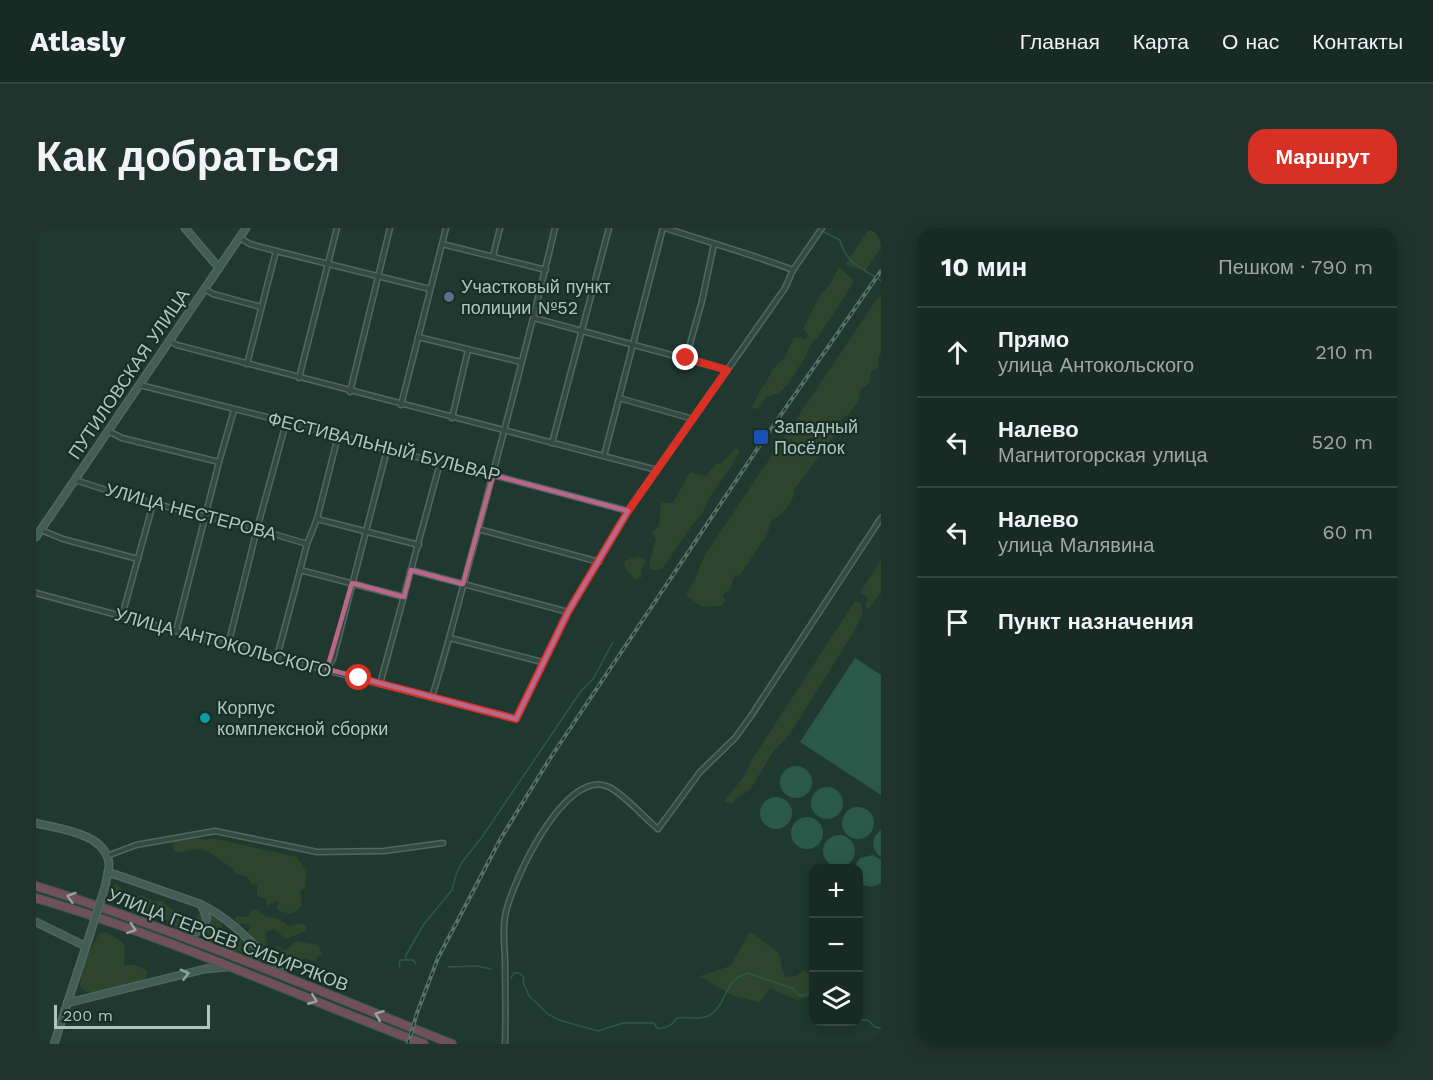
<!DOCTYPE html>
<html lang="ru">
<head>
<meta charset="utf-8">
<style>
  :root { --surface:#172b24; --page:#20332c; --text:#f1f3f6; --muted:#9ea7a6; --line:#364741; --accent:#d93025 }
  body { margin:0; font-family:"Work Sans",sans-serif; background:var(--page); color:var(--text) }
  .controls { position:absolute; right:18px; bottom:18px; display:grid; overflow:hidden; border-radius:12px; box-shadow:0 3px 15px #0003 }
  .controls button { width:54px; height:54px; display:grid; place-items:center; padding:0; border:0; border-bottom:2px solid var(--line); background:var(--surface); color:var(--text); font:30px sans-serif }
  .scale { position:absolute; left:18px; bottom:15px; width:156px; box-sizing:border-box; padding-left:6px; border:3px solid #adc6bf; border-top:0; font-size:16px; line-height:21px; white-space:nowrap; color:#adc6bf; -webkit-text-stroke:4px #192e27; paint-order:stroke }
  .stop { position:absolute; width:18px; height:18px; margin:-14px; border:4px solid #d93025; border-radius:50%; background:#fff }
  .stop.end { background:#d93025; border-color:#fff; box-shadow:0 2px 6px #0008 }
  .list { margin:0; padding:0; list-style:none }
  h2 { display:flex; justify-content:space-between; align-items:center; height:78px; margin:0; padding:0 24px; font-size:26px }
  h2 small { font-size:20px; font-weight:400; color:var(--muted) }
  .list li { display:grid; grid-template-columns:39px 1fr auto; gap:18px; align-items:center; box-sizing:border-box; height:90px; padding:0 24px; border-top:2px solid var(--line) }
  .list b { display:block; font-size:22px; white-space:nowrap }
  .list p { margin:0; font-size:20px; white-space:nowrap; color:var(--muted) }
  .list em { font-size:20px; font-style:normal; color:var(--muted) }
  .icon { flex:none; width:33px; height:33px; fill:none; stroke:currentColor; stroke-width:2; stroke-linecap:round; stroke-linejoin:round }
  .map { position:relative; flex:none; width:845px; height:816px; overflow:hidden; border-radius:18px }
  header { display:flex; align-items:center; gap:36px; box-sizing:border-box; height:84px; padding:0 30px; background:var(--surface); border-bottom:2px solid var(--line) }
  header strong { font-size:28px }
  nav { display:flex; gap:33px; margin-inline-start:auto; font-size:21px }
  .intro { display:flex; align-items:center; justify-content:space-between; box-sizing:border-box; height:144px; padding:0 36px }
  h1 { margin:0; font-size:42px }
  .button { padding:15px 27px; border-radius:18px; background:var(--accent); color:#fff; font-size:21px; font-weight:700 }
  main { display:flex; gap:36px; padding:0 36px }
  aside { flex:1; background:var(--surface); border-radius:18px; box-shadow:0 3px 15px #0003 }
  .map>svg:first-child { display:block }
</style>
</head>
<body>
<header>
<strong>Atlasly</strong>
<nav><a>Главная</a><a>Карта</a><a>О нас</a><a>Контакты</a></nav>
</header>
<div class="intro"><h1>Как добраться</h1><a class="button">Маршрут</a></div>
<main>
<div class="map">
<svg width="845" height="816" viewBox="0 0 845 816">
  <rect width="100%" height="100%" fill="#1f3930"/>
  <!-- green -->
  <g fill="#2d452d">
    <path d="M841 0H845V20L829 43 814 39 810 35 832 3H837Z"/>
    <path d="M803 39 818 53 814 60 782 109 773 119 771 126 753 155 743 165 730 169 723 180 715 181 726 159 731 153 736 142 749 129 758 109 770 111 772 107 767 101 784 67 793 58Z"/>
    <path d="M845 68V125L842 129 843 138 835 143 834 154 824 163 822 174 812 187 806 190 801 204 758 262C759 275 745 287 735 293L732 305 704 347 699 348 694 361 687 367 689 373 685 378 666 379 650 367 658 353 669 327 840 72Z"/>
    <path d="M700 220 704 222C699 237 668 273 667 285 651 301 640 322 626 341L615 342 613 335 620 311 616 305 623 297 625 275H637L654 244 670 248 680 236 686 235Z"/>
    <path d="M602 328 610 333 605 343 606 349 599 352 588 338 589 333Z"/>
    <path d="M845 332V364L832 382 829 377 832 371 824 364Z"/>
    <path d="M819 373 825 376 827 384 819 402 754 506 737 524 714 562 701 570 695 576 689 573C699 558 709 551 715 533Z"/>
    <path d="M160 610 170 612 176 610 261 629 270 644 269 660 264 663 266 677C258 687 254 687 242 682L241 679 243 675 240 673 230 678V670L221 668V657L215 655 210 648 199 646C197 639 195 640 190 636 168 620 168 619 142 625L137 622 136 616 140 613Z"/>
    <path d="M81 656 92 668 83 678C72 673 78 667 77 657Z"/>
    <path d="M106 667 116 673H126C133 683 143 680 151 693L159 694 162 687 164 686 167 687 165 695 155 702 140 700 135 694 100 680 99 674 101 669Z"/>
    <path d="M219 681 230 689 241 690 253 698 266 695 271 699 270 703 250 711 238 701 229 705 231 716C221 722 216 714 210 707L214 700C211 694 207 695 201 697L199 691 201 688 212 689 214 684Z"/>
    <path d="M177 688 186 695 188 712 192 711 195 707 203 709 228 733 231 736 229 738 212 731 204 723C192 724 172 719 166 709L174 697 175 689Z"/>
    <path d="M70 704 86 714 89 719 88 737H98L109 741 111 744 109 753 64 765 50 764 44 758C45 742 54 718 64 705Z"/>
    <path d="M714 704 742 724 749 749 760 748 768 742 777 749V768L761 772 734 760 724 774 697 768 664 748 694 738Z"/>
    <path d="M260 713 282 717 286 725 278 733 269 730 261 734 237 724 240 719 242 717 246 722H250Z"/>
  </g>
  <!-- water -->
  <g fill="#2b5949">
    <path d="M819 430 845 447V567L764 514Z"/>
    <circle cx="760" cy="554" r="16"/>
    <circle cx="791" cy="575" r="16"/>
    <circle cx="740" cy="585" r="16"/>
    <circle cx="822" cy="595" r="16"/>
    <circle cx="771" cy="605" r="16"/>
    <path d="M845 602V629C835 621 834 610 845 602Z"/>
    <circle cx="803" cy="623" r="16"/>
    <path d="M837 627 845 632V655C837 660 830 660 823 654L822 640 818 639 824 630Z"/>
  </g>
  <g fill="none" stroke-linecap="round" stroke-linejoin="round">
    <!-- stream -->
    <g stroke="#2b5949" stroke-width="1.5">
      <path d="M786 3 804 12C809 35 827 40 845 53"/>
      <path d="M370 731V727L388 696 416 662 420 647 426 634 446 609 545 463 557 451 577 414"/>
      <path d="M363 739 364 732H377L380 736"/>
      <path d="M412 739 441 738 455 741"/>
      <path d="M475 750 478 745H483L488 749 487 754 493 768 512 786 523 792 562 803 587 795H618L621 800C630 801 636 798 641 790 652 788 664 793 674 787 687 779 689 761 699 751 701 749 708 747 712 745L756 760 764 768 778 764"/>
      <path d="M822 792H832L839 799 845 800"/>
    </g>
    <defs>
      <g id="street">
        <path d="M629 0C672 14 715 26 757 42"/>
        <path d="M204 10 214 16 240 23 394 61"/>
        <path d="M406 16 510 42"/>
        <path d="M457 28 464 0"/>
        <path d="M169 61 177 66 225 79"/>
        <path d="M498 90 691 142"/>
        <path d="M382 109 485 134"/>
        <path d="M134 113 141 117 621 242"/>
        <path d="M650 130 666 73 678 16"/>
        <path d="M211 136 240 23"/>
        <path d="M263 150 301 0"/>
        <path d="M104 157 309 209 355 223 457 247 592 283"/>
        <path d="M314 164 354 0"/>
        <path d="M583 170 657 191"/>
        <path d="M365 177 410 0"/>
        <path d="M416 190 432 122"/>
        <path d="M72 203 86 210 183 234"/>
        <path d="M516 215 573 0"/>
        <path d="M568 228 627 0"/>
        <path d="M39 252 92 269 221 301 271 316"/>
        <path d="M281 291 383 317"/>
        <path d="M442 301 563 334"/>
        <path d="M5 302 27 311 102 331"/>
        <path d="M264 342 368 369"/>
        <path d="M375 342 532 384"/>
        <path d="M0 365 192 417 480 491 532 384 592 283 749 60 757 42 786 0"/>
        <path d="M86 388 117 276"/>
        <path d="M140 403 183 234 198 182"/>
        <path d="M414 410 506 434"/>
        <path d="M192 417 221 301 250 195"/>
        <path d="M241 429 271 316 281 291 302 208"/>
        <path d="M291 441 297 431 351 222"/>
        <path d="M344 456 404 235"/>
        <path d="M396 469C413 415 426 360 441 306 468 204 495 102 519 0"/>
        <path d="M71 628 100 617 179 603 281 624 348 623 407 615"/>
        <path d="M469 816C470 787 469 758 469 729 468 716 467 701 469 688 475 656 529 538 573 559 589 567 607 589 622 601L664 544 699 510 715 488 845 290"/>
      </g>
      <g id="secondary">
        <path d="M149 0 183 40"/>
        <path d="M0 309 210 0"/>
        <path d="M0 595C23 601 70 605 73 636 73 644 70 652 69 659"/>
        <path d="M72 644 164 676C197 691 222 722 248 747"/>
        <path d="M0 694 49 718"/>
        <path d="M142 705C156 707 167 706 171 690L166 679"/>
        <path d="M31 775 169 741 191 739"/>
        <path d="M18 816 54 706"/>
      </g>
      <g id="highway">
        <path d="M0 658C142 702 278 761 416 816"/>
        <path d="M0 670C133 709 259 767 388 816"/>
      </g>
    </defs>
    <!-- street casing -->
    <use href="#street" stroke="#516760" stroke-width="7"/>
    <!-- secondary casing -->
    <use href="#secondary" stroke="#516760" stroke-width="9"/>
    <!-- highway casing -->
    <use href="#highway" stroke="#3e544d" stroke-width="10"/>
    <!-- street -->
    <use href="#street" stroke="#334942" stroke-width="4"/>
    <!-- secondary -->
    <use href="#secondary" stroke="#415d55" stroke-width="6"/>
    <!-- highway -->
    <use href="#highway" stroke="#705059" stroke-width="8"/>
    <defs>
      <path id="rail" d="M372 816 381 785 402 730 465 610 513 532 728 211 845 43"/>
    </defs>
    <!-- rail casing -->
    <use href="#rail" stroke="#557168" stroke-width="4"/>
    <!-- rail -->
    <use href="#rail" stroke="#192e27" stroke-width="1.5" stroke-dasharray="4.5" stroke-linecap="butt"/>
    <defs>
      <path id="secondary-bridge" d="M54 706 69 659"/>
    </defs>
    <!-- secondary-bridge casing -->
    <use href="#secondary-bridge" stroke="#516760" stroke-width="9" stroke-linecap="butt"/>
    <!-- secondary-bridge -->
    <use href="#secondary-bridge" stroke="#415d55" stroke-width="6"/>
  </g>
  <!-- one-way arrows -->
  <defs><path id="oneway-chevron" d="M-2-3.5L2.5 0L-2 3.5" fill="none" stroke-width="1.6" stroke-linecap="round" stroke-linejoin="round" transform="scale(1.5)"/></defs>
  <g stroke="#9ba3a0">
    <use href="#oneway-chevron" transform="translate(35 669) rotate(-163)"/>
    <use href="#oneway-chevron" transform="translate(96 701) rotate(19)"/>
    <use href="#oneway-chevron" transform="translate(277 772) rotate(22)"/>
    <use href="#oneway-chevron" transform="translate(343 787) rotate(-159)"/>
  </g>
  <use stroke="#8da69f" href="#oneway-chevron" transform="translate(149 746) rotate(-15)"/>
  <g fill="none" stroke-linecap="round" stroke-linejoin="round">
    <!-- route -->
    <path stroke="#d93025" stroke-width="8" d="M323 450 480 491 532 384 592 283 691 142 650 130"/>
  </g>
  <!-- marked area -->
  <path fill="none" stroke="#b96688" stroke-width="4.5" stroke-linejoin="round" d="M457 247 592 283 532 384 480 491 291 441 316 355 368 369 375 342 427 356Z"/>
  <!-- markers -->
  <circle fill="#5c6f8a" stroke="#192e27" stroke-width="2" cx="413" cy="69" r="6"/>
  <rect fill="#1a4fb4" stroke="#192e27" stroke-width="2" x="717" y="201" width="16" height="16" rx="3"/>
  <circle fill="#0f9aa8" stroke="#192e27" stroke-width="2" cx="169" cy="490" r="6"/>
  <g text-anchor="middle" stroke-width="4.5" stroke-linejoin="round" paint-order="stroke">
    <!-- poi labels -->
    <g font-size="18" fill="#adc6bf" stroke="#192e27" text-anchor="start">
      <text x="425" y="65">Участковый пункт<tspan x="425" dy="21">полиции №52</tspan></text>
      <text x="738" y="205">Западный<tspan x="738" dy="21">Посёлок</tspan></text>
      <text x="181" y="486">Корпус<tspan x="181" dy="21">комплексной сборки</tspan></text>
    </g>
    <!-- street labels -->
    <g font-size="18" fill="#adc6bf" stroke="#192e27">
      <text transform="translate(93 146) rotate(-56)" y="6">ПУТИЛОВСКАЯ УЛИЦА</text>
      <text transform="translate(348 219) rotate(14)" y="6">ФЕСТИВАЛЬНЫЙ БУЛЬВАР</text>
      <text transform="translate(155 284) rotate(15)" y="6">УЛИЦА НЕСТЕРОВА</text>
      <text transform="translate(187 415) rotate(15)" y="6">УЛИЦА АНТОКОЛЬСКОГО</text>
      <text transform="translate(192 712) rotate(21)" y="6">УЛИЦА ГЕРОЕВ СИБИРЯКОВ</text>
    </g>
  </g>
</svg>
<div class="controls">
<button>+</button>
<button>−</button>
<button><svg class="icon" aria-label="layers" viewBox="0 0 24 24"><path d="M12 4l9 5-9 5-9-5zM3 14l9 5 9-5"/></svg></button>
</div>
<div class="scale">200 m</div>
<div class="stop" style="left:323px;top:450px"></div>
<div class="stop end" style="left:650px;top:130px"></div>
</div>
<aside>
<h2>10 мин<small>Пешком · 790 m</small></h2>
<ul class="list">
<li><svg class="icon" aria-label="ahead" viewBox="0 0 24 24"><path d="M12 20V5M6 11l6-6 6 6"/></svg><div><b>Прямо</b><p>улица Антокольского</p></div><em>210 m</em></li>
<li><svg class="icon" aria-label="left" viewBox="0 0 24 24"><path d="M17 20v-9H6M10 6l-5 5 5 5"/></svg><div><b>Налево</b><p>Магнитогорская улица</p></div><em>520 m</em></li>
<li><svg class="icon" aria-label="left" viewBox="0 0 24 24"><path d="M17 20v-9H6M10 6l-5 5 5 5"/></svg><div><b>Налево</b><p>улица Малявина</p></div><em>60 m</em></li>
<li><svg class="icon" aria-label="arrive" viewBox="0 0 24 24"><path d="M6 21V4h12l-3 4 3 4H6"/></svg><div><b>Пункт назначения</b></div></li>
</ul>
</aside>
</main>
</body>
</html>
